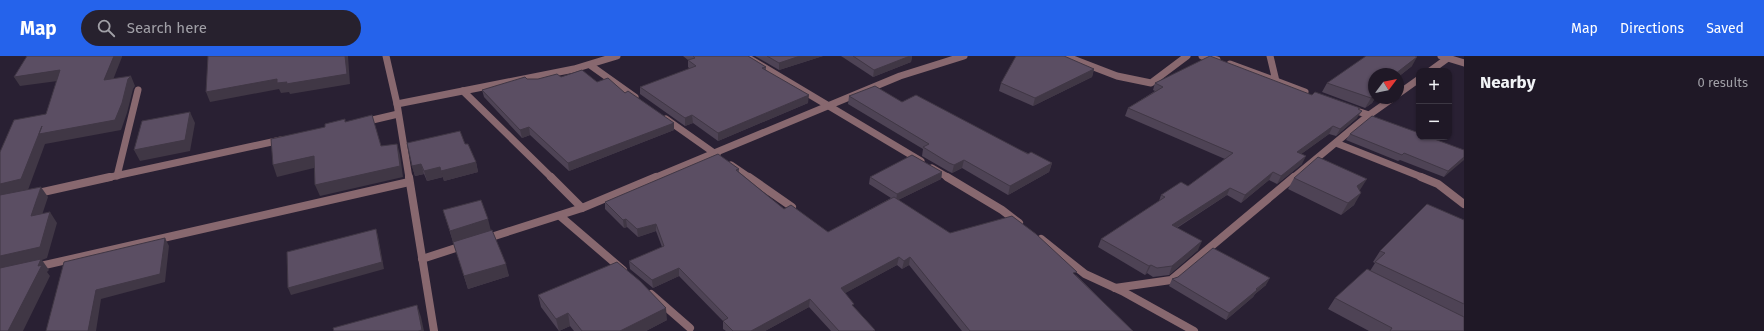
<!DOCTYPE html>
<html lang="en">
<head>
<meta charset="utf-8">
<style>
  :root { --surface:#1f1826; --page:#27212e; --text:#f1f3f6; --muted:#a1a0a7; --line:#3c3743; --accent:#2563eb }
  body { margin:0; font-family:"Fira Sans",sans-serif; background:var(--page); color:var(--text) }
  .controls { position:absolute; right:12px; top:12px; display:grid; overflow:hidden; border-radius:8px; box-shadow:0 1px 3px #0004 }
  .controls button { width:36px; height:36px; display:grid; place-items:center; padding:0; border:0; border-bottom:1px solid var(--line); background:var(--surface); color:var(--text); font:20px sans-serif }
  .compass { position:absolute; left:1368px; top:12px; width:36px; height:36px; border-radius:50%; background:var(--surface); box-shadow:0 1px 3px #0004; rotate:58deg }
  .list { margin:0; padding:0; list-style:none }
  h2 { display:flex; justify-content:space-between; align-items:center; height:52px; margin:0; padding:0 16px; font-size:17px }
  h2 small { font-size:13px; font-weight:400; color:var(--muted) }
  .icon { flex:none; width:22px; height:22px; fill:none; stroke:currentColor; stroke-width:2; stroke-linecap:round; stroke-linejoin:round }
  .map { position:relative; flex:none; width:1464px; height:275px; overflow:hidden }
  header { display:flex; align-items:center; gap:24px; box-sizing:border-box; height:56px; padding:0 20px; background:var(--accent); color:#fff }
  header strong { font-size:19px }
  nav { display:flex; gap:22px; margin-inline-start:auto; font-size:14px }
  .search { width:280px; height:36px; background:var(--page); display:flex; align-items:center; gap:10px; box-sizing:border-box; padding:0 14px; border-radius:22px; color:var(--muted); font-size:15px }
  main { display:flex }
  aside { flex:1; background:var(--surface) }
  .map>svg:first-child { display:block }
</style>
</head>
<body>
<header>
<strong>Map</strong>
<div class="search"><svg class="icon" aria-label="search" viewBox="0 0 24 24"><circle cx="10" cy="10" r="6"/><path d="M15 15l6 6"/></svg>Search here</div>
<nav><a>Map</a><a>Directions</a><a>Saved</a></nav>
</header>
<main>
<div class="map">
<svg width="1464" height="275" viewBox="0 0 1464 275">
  <rect width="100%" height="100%" fill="#292033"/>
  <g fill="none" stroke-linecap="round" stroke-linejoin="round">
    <!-- minor-far1 -->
    <g stroke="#88686f" stroke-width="7">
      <path d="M386 0 397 48 409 122"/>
      <path d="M745 0 921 105"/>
      <path d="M1065 0 1117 20 1151 27 1187 0"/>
      <path d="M1202 0 1217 4"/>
      <path d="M1230 8 1276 25 1270 0"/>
      <path d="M590 9 635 41"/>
      <path d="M1430 15 1448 2"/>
      <path d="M1276 25 1305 36"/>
      <path d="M463 35 552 122"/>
      <path d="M1398 38 1419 23"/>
      <path d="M397 48 574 13 617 0"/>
      <path d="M1369 59 1393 42"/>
      <path d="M666 63 717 99"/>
      <path d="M364 66 398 58"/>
      <path d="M1336 87 1424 122"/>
      <path d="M731 109 750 122"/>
      <path d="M932 112 949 122"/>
      <path d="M117 120 138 34"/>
      <path d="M106 122 281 84"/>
      <path d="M654 122 900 20 964 0"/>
      <path d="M1293 122 1369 59 1351 53"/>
    </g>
    <!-- minor -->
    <g stroke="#88686f" stroke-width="8">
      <path d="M409 121 434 275"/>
      <path d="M551 121 582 152"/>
      <path d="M749 121 792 151"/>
      <path d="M947 121 1002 154 1019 167"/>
      <path d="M1421 121 1438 128 1464 148"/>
      <path d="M34 138 110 121"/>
      <path d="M560 160 623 214"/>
      <path d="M485 183 582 152 656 121"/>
      <path d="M1041 183 1085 218 1122 235 1194 275"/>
      <path d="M422 203 465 189"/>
      <path d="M36 211 409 126"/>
      <path d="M1115 232 1171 224 1294 121"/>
      <path d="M651 238 690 272"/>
    </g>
    <!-- tertiary -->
    <path stroke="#88686f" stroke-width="7" d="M1441 0 1464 7"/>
  </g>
  <!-- wall -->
  <g fill="#4e4355">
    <path d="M683 0H748L766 11V14L808 47 718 85 693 67 685 70 640 38V31L690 13 688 11V4Z"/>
    <path d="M755 0H823L779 14Z"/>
    <path d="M841 0H912L911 6 873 21Z"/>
    <path d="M1412 10 1398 21V18H1374V42H1375L1372 47 1365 52 1322 36 1327 27Z"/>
    <path d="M1094 13 1092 21 1033 50 999 35 1001 27Z"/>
    <path d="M561 21 597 26 625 37 674 67V74L569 115 530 79 522 82 484 41 482 34 527 23H538Z"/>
    <path d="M1155 27 1312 39 1359 54 1357 62 1336 80 1329 78 1301 98 1302 108 1277 128 1269 124 1241 147 1227 139 1177 172 1198 194 1169 219 1153 221 1147 217 1145 219 1098 191 1101 183 1159 145 1161 139 1188 130 1225 103 1125 60 1128 52 1155 35 1153 34Z"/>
    <path d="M849 40 902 46 1052 107 1049 116 1008 139 962 112 952 117 948 115 922 100 923 93 848 48Z"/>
    <path d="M1350 78 1464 94 1444 121 1400 104 1398 105 1346 84Z"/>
    <path d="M465 88 476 106 478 116 444 125 443 121 427 125 424 118 415 120 412 110Z"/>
    <path d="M739 113V116L784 153 828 176 891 142 869 128 870 121 942 116 941 123 898 144 950 177 1076 219 1133 275H962L909 209 902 213 897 209 845 237 854 251 875 274V275H831L809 251 765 275H726L723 273V265L679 220 653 232 630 213 629 205 662 191 656 175 638 181 627 171 624 172 605 153V146Z"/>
    <path d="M1294 122 1360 134 1354 149 1341 159 1288 133Z"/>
    <path d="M443 154 491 174 509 220 468 233Z"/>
    <path d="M1464 164V275H1369L1328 253 1335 242 1370 215 1375 207 1373 206 1380 195Z"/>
    <path d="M1172 223 1266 229 1255 238 1253 241 1226 264 1169 230Z"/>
    <path d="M538 239 667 264 646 275H574L570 270 559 275 541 251Z"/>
  </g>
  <!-- shaded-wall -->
  <g fill="#403745">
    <path d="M114 0H122V1L109 34 104 24Z"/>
    <path d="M345 0H348L350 28 290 38 289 36 281 37 279 33 210 46 206 36Z"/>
    <path d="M800 0H823L779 14V7Z"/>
    <path d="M910 0H912L911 6 873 21 874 14Z"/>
    <path d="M1417 1 1412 10 1398 21V18H1395Z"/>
    <path d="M1094 13 1092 21 1033 50 1035 42Z"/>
    <path d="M60 14 65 24 20 30 14 21Z"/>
    <path d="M131 20 135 30 133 33 127 57 121 74 45 88 28 134 0 140V128L42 70 128 23Z"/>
    <path d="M809 39 808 47 718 85V77Z"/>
    <path d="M1374 40V42H1375L1372 47 1365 52 1371 42Z"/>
    <path d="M1362 55 1357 62 1336 80 1340 73Z"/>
    <path d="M190 56 195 67 190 95 140 105 134 94Z"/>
    <path d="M692 59 693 67 685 70V62Z"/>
    <path d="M674 67V74L569 115 568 107Z"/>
    <path d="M1333 70 1329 78 1293 104 1297 96Z"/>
    <path d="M529 71 530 79 522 82 520 74Z"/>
    <path d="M397 88 400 99 403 121 320 140 315 129Z"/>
    <path d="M314 100 318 111 277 121 273 109Z"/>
    <path d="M1306 100 1302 108 1277 128 1281 120Z"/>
    <path d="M1464 101V104L1444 121 1448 115Z"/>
    <path d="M964 104 962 112 952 117 954 109Z"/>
    <path d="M476 106 478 116 444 125 441 115Z"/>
    <path d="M1052 107 1049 116 1008 139 1010 130Z"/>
    <path d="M421 108 424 118 415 120 412 110Z"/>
    <path d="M440 111 443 121 427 125 424 115Z"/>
    <path d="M942 116 941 123 896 145 897 138Z"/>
    <path d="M1273 116 1269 124 1241 147 1245 139Z"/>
    <path d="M1367 123 1360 134 1350 141 1357 130Z"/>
    <path d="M41 131 48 141 38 171 31 160Z"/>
    <path d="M1230 132 1227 139 1168 177 1172 169Z"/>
    <path d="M1361 137 1354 149 1341 159 1348 147Z"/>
    <path d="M50 156 57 167 47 202 42 204 49 214 47 216 50 220 23 275H8L0 213V200Z"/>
    <path d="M488 163 491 175 453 187 450 175Z"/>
    <path d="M626 163 627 171 624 172 623 164Z"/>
    <path d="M656 168V175L638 181 637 173Z"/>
    <path d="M376 173 378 180 384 213 291 239 288 232Z"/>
    <path d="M165 182 169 190 165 226 101 243 96 275H88L96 234Z"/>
    <path d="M1202 185 1198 194 1169 219 1172 210Z"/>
    <path d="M899 201 897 209 840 240 841 232Z"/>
    <path d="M910 201 909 209 902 213 904 205Z"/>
    <path d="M506 208 509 220 468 233 464 220Z"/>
    <path d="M1151 209 1147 217 1145 219 1149 210Z"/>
    <path d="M679 212V220L653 232 652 224Z"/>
    <path d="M1270 222 1266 229 1255 238 1253 241 1226 264 1229 257Z"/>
    <path d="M810 243 809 251 765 275H751Z"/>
    <path d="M417 249 421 261 424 275H418Z"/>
    <path d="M666 252 667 264 646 275H620Z"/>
    <path d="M568 257 570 270 559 275 556 263Z"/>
  </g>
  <!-- building -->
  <g fill="#5b4e63" stroke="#403745">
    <path d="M27 0H114L104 24 131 20 128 23 122 47 115 64 39 78 42 70 21 123 0 128V96L14 64 46 58 60 14 14 21Z"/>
    <path d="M208 0H345L347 18 286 28 287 26 277 27V23L206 36Z"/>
    <path d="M693 0H748L766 11 762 12 809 39 718 77 692 59 685 62 640 31 696 10 688 4 695 2Z"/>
    <path d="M767 0H800L779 7Z"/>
    <path d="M853 0H910L874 14Z"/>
    <path d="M1016 0H1064L1094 13 1035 42 1001 27Z"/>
    <path d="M1210 0 1312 39 1315 36 1360 52 1358 53 1362 55 1340 73 1333 70 1297 96 1306 100 1281 120 1273 116 1245 139 1230 132 1172 169 1202 185 1172 210 1157 212 1151 209 1149 210 1101 183 1165 141 1161 139 1181 126 1188 130 1233 97 1128 52 1163 31 1155 27Z"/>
    <path d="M1366 0H1415L1417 1 1395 18H1374V33L1372 35 1374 36V40L1371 42 1327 27Z"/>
    <path d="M582 14 597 26 608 22 625 37 628 35 674 67 568 107 529 71 520 74 482 34 525 21 527 23H538L557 18 561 21Z"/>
    <path d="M875 30 902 46 916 39 1028 98 1031 96 1052 107 1010 130 964 104 954 109 949 107 923 91 929 88 849 40Z"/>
    <path d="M190 56 185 84 134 94 142 65Z"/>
    <path d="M372 59 381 90 397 88 400 110 315 129 314 100 273 109 271 83 325 71V68L345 63V66Z"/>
    <path d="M1372 60 1419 77V81H1429L1464 94V101L1448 115 1404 97 1402 99 1350 78Z"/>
    <path d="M460 75 465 88H468L476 106 441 115 440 111 424 115 421 108 412 110 407 87Z"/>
    <path d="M718 98 739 113 736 114 784 153 791 149 828 176 894 141 950 177 1012 160 1036 178 1077 216 1073 217 1133 275H970L910 201 904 205 899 201 841 232 854 248 852 249 875 274 873 275H839L810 243 751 275H733L723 265 728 262 679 212 652 224 629 205 664 190 656 168 637 173 626 163 623 164 605 146Z"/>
    <path d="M912 99 942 116 897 138 870 121Z"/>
    <path d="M1318 101 1367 123 1357 130 1361 137 1348 147 1294 122Z"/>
    <path d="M41 131 31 160 50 156 40 191 0 200V139Z"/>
    <path d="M481 144 488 163 450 175 443 154Z"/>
    <path d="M1427 148 1464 164V248L1375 206 1385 197 1380 195Z"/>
    <path d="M376 173 382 206 288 232 287 196Z"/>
    <path d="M492 174 506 208 464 220 453 186Z"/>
    <path d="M165 182 160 218 96 234 88 275H46L64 206Z"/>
    <path d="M1213 192 1270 222 1256 233 1257 234 1229 257 1172 223 1178 221Z"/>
    <path d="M41 203 38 210 42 209 8 275H0V212Z"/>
    <path d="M617 206 640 225 666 252 620 275H582L568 257 556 263 538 239Z"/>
    <path d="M1367 213 1464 261V275H1390L1392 272 1335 242Z"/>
    <path d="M417 249 422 274 418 275H334L333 272Z"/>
  </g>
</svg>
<div class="controls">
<button>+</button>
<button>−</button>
</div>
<svg class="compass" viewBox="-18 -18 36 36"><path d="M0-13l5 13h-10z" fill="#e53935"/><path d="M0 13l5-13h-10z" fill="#a1a0a7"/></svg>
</div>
<aside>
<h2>Nearby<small>0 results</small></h2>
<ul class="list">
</ul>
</aside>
</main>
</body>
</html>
